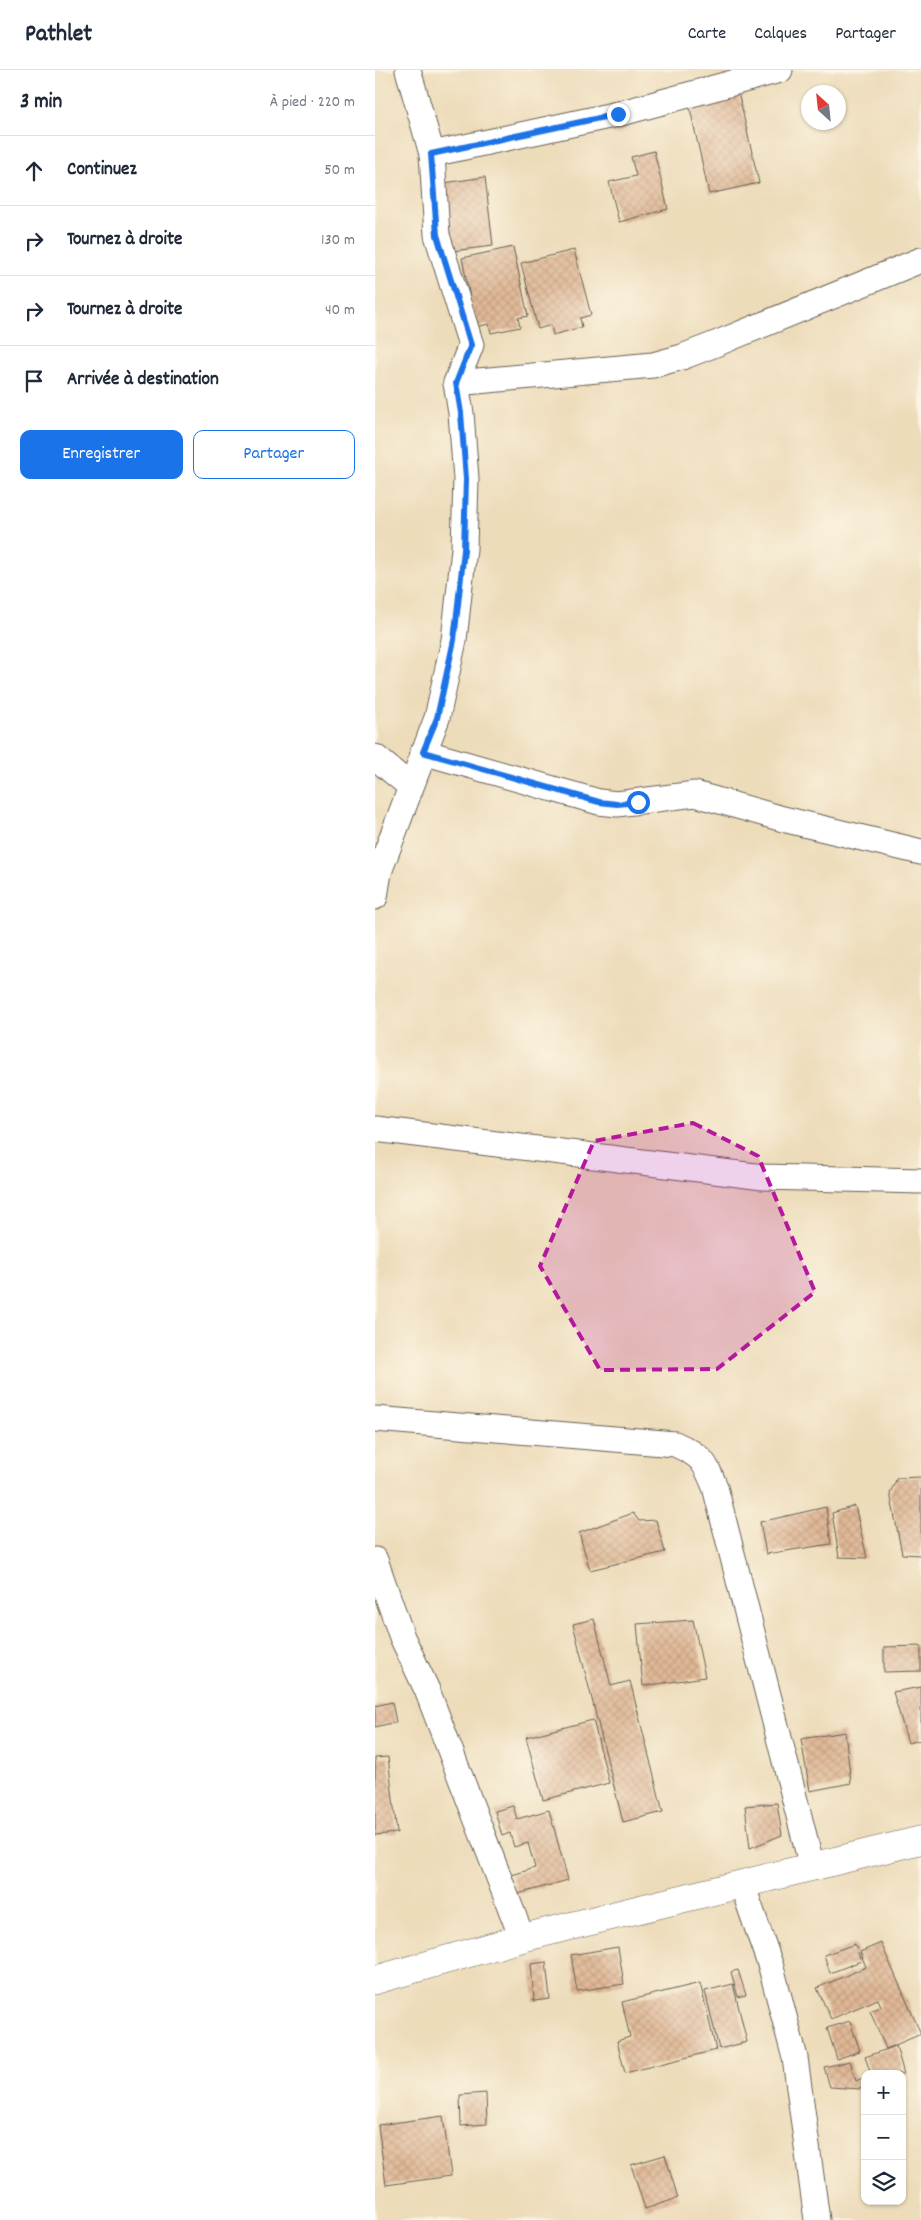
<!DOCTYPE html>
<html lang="fr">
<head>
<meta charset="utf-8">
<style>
  :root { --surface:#fff; --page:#f6f6f7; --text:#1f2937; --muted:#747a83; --line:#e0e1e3; --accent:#1a73e8 }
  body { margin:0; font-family:Dekko,sans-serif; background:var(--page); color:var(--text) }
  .controls { position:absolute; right:15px; bottom:15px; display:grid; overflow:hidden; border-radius:10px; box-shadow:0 1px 4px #0004 }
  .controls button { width:45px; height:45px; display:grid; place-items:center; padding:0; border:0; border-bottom:1px solid var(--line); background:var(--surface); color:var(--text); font:25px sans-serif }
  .compass { position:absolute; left:426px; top:15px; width:45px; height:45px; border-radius:50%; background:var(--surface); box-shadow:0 1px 4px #0004; rotate:333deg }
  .stop { position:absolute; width:15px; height:15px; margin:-11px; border:4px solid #1a73e8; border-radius:50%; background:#fff }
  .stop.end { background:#1a73e8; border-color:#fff; box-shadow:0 1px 5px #0008 }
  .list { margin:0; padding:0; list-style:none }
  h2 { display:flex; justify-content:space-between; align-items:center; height:65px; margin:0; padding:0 20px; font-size:21px }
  h2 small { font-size:16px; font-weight:400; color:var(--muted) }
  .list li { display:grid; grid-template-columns:32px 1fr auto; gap:15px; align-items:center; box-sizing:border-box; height:70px; padding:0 20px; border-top:1px solid var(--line) }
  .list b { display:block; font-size:19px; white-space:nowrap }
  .list em { font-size:16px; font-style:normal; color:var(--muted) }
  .actions { display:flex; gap:10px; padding:15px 20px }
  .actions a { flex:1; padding:11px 0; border:1px solid var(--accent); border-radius:10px; text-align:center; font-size:18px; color:var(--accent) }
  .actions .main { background:var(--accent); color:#fff }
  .icon { flex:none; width:28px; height:28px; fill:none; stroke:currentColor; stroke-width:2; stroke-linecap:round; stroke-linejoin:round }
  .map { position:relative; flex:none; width:546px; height:2150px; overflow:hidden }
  header { display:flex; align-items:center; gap:30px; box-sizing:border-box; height:70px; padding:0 25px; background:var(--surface); border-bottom:1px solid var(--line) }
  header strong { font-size:24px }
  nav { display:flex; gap:28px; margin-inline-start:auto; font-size:18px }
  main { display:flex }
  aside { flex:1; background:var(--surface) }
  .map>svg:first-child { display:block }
</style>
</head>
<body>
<header>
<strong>Pathlet</strong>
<nav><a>Carte</a><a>Calques</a><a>Partager</a></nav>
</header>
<main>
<aside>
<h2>3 min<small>À pied · 220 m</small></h2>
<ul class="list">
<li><svg class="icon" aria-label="ahead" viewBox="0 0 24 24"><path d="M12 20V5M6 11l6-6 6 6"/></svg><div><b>Continuez</b></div><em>50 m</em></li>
<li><svg class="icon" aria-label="right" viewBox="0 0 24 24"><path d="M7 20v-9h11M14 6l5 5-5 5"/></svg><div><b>Tournez à droite</b></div><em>130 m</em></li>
<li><svg class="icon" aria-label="right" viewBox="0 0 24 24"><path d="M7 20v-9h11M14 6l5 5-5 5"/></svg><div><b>Tournez à droite</b></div><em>40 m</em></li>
<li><svg class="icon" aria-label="arrive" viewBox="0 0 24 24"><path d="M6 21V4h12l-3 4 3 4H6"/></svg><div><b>Arrivée à destination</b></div></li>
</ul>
<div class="actions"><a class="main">Enregistrer</a><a>Partager</a></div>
</aside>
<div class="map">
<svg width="546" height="2150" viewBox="0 0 546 2150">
  <defs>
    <pattern id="building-cross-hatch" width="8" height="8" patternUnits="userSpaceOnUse" patternTransform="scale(1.25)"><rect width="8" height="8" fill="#e0b896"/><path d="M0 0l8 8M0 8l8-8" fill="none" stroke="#c09e81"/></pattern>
  </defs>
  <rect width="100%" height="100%" fill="#fcf5e5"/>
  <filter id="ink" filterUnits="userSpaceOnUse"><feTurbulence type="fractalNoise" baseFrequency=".02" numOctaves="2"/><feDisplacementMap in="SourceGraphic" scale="10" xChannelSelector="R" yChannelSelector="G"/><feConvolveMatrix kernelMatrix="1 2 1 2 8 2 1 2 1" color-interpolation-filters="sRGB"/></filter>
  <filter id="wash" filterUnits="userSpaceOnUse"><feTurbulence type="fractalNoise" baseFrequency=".0096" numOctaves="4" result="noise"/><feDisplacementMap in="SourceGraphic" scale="20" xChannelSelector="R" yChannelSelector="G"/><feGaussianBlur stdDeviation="1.12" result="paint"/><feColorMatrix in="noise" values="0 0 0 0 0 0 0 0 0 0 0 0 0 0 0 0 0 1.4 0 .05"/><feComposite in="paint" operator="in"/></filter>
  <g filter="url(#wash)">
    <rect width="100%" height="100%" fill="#eddcba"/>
    <g id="blocks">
      <!-- building -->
      <g fill="url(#building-cross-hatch)">
        <path d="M363 22 384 113 334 124 314 34Z"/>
        <path d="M279 81 293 139 244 152 234 112 261 106 256 87Z"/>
        <path d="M110 107 118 176 77 181 69 113Z"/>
        <path d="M138 177 153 246 143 248 145 257 116 263 114 254 101 257 87 188Z"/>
        <path d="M199 180 216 245 205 248 207 257 178 265 176 255 163 259 146 193Z"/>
        <path d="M546 1407V1485L527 1484 515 1423 522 1408Z"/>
        <path d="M480 1436 492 1488 464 1487 457 1443Z"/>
        <path d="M451 1437 456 1474 391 1484 385 1452Z"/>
        <path d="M258 1443 264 1451 281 1450 290 1482 215 1500 204 1463Z"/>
        <path d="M219 1549 236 1616 255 1611 288 1742 248 1752 198 1554Z"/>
        <path d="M318 1550 330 1607 268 1616 262 1554Z"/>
        <path d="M546 1576V1601L509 1602V1577Z"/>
        <path d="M546 1617V1670L533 1673 518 1622Z"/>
        <path d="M17 1632 21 1652 0 1657V1636Z"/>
        <path d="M218 1650 234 1713 168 1730 151 1667Z"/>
        <path d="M470 1662 476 1713 435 1721 426 1669Z"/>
        <path d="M13 1687 22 1763 0 1765V1688Z"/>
        <path d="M402 1733 407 1765 375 1778 370 1736Z"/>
        <path d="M138 1736 142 1749 174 1740 193 1810 143 1824 137 1805 160 1798 153 1773 139 1777 135 1763 127 1766 120 1741Z"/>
        <path d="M506 1873 546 1964 511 1979 495 1941 506 1936 503 1929 456 1949 442 1918 491 1897 485 1882Z"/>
        <path d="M480 1874 486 1891 455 1903 449 1885Z"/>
        <path d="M243 1877 249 1914 202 1921 196 1885Z"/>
        <path d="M171 1892 175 1929 159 1931 156 1894Z"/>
        <path d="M363 1900 371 1925 363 1927 356 1902Z"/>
        <path d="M325 1913 341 1980 250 2003 242 1971 255 1967 247 1932Z"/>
        <path d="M358 1914 372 1972 344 1979 330 1921Z"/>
        <path d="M475 1951 485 1981 462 1989 452 1958Z"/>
        <path d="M521 1976 529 2004H496L490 1987Z"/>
        <path d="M475 1991 481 2011 490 2007V2017L485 2019 455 2017 449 1997Z"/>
        <path d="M111 2023 112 2054 86 2056 85 2025Z"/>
        <path d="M68 2046 76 2106 11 2115 3 2055Z"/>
        <path d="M290 2085 303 2128 270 2139 256 2095Z"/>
      </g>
    </g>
  </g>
  <g filter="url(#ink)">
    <use href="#blocks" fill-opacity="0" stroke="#655f53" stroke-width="1"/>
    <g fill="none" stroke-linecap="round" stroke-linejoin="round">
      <defs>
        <g id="minor">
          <path d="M57 84 243 44 405 0"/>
          <path d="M81 313 278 295 307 287 338 275 546 190"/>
          <path d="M48 682 224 732 242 734 320 724 408 749 546 782"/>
          <path d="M0 687 35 716"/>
          <path d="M0 827 4 802 62 648 79 570 89 479 91 409 86 343 81 313 96 275 62 165 57 84 33 0"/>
          <path d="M0 1059 388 1107 546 1111"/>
          <path d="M0 1349 300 1374C327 1386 329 1390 340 1417L437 1797"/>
          <path d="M0 1490 27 1567 52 1620 147 1868"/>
          <path d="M367 1814 396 1897 420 1988 442 2150"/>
        </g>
        <path id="tertiary" d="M0 1910 147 1868 546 1770"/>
      </defs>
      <!-- minor casing -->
      <use href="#minor" stroke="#655f53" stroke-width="27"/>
      <!-- tertiary casing -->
      <use href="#tertiary" stroke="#655f53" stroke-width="29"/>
      <!-- minor -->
      <use href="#minor" stroke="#fff" stroke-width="25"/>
      <!-- tertiary -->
      <use href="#tertiary" stroke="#fff" stroke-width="28"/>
    </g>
  </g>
  <g fill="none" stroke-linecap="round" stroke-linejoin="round" filter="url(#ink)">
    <!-- route -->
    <path stroke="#1a73e8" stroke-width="6" d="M243 44 56 84 62 165 96 275 81 313 86 343 91 409 89 480 79 570 62 648 48 682 224 732 242 734 263 732"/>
  </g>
  <!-- marked area -->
  <path fill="#b5179e" fill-opacity="0.2" stroke="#b5179e" stroke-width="4" stroke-dasharray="10 6" stroke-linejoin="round" d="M318 1053 383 1086 440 1222 342 1299 225 1300 165 1196 219 1071Z"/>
</svg>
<div class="controls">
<button>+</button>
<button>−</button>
<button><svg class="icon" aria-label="layers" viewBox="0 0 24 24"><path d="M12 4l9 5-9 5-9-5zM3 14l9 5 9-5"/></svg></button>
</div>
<svg class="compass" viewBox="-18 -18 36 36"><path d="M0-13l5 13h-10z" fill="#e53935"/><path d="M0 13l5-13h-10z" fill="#747a83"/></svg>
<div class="stop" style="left:263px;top:732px"></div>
<div class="stop end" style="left:243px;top:44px"></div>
</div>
</main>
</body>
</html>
